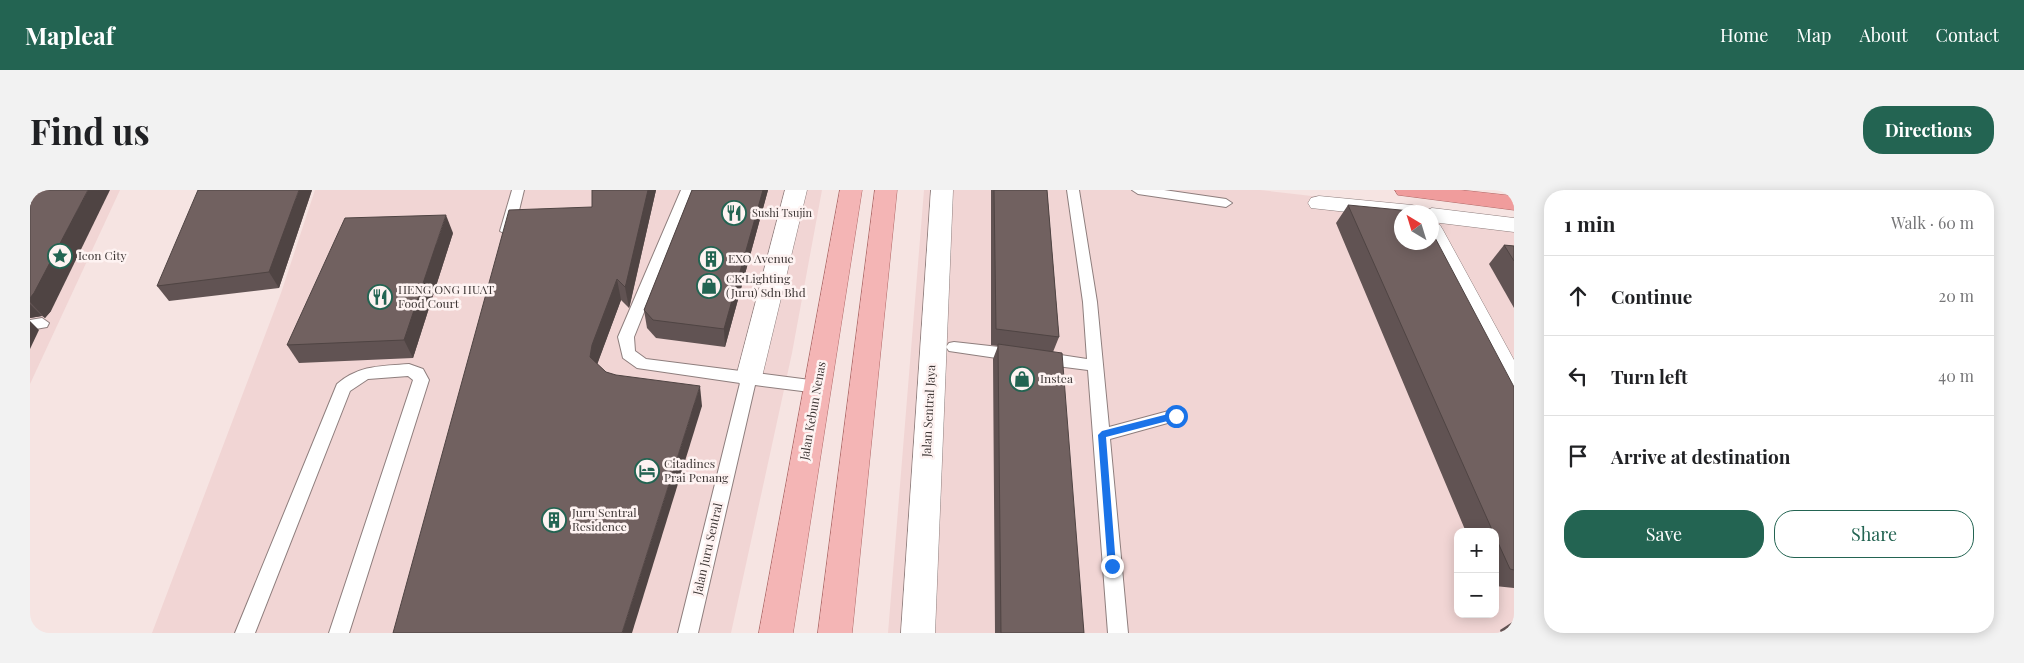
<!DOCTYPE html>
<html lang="en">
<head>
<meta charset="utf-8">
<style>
  :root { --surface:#fff; --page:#f2f2f2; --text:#202124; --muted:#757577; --line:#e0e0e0; --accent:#236452 }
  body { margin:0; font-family:"Playfair Display",serif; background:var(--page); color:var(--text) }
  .controls { position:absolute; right:15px; bottom:15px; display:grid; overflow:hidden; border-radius:10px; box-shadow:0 2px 12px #0003 }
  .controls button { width:45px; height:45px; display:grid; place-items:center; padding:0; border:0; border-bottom:1px solid var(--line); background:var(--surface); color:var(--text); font:25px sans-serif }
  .compass { position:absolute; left:1364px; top:15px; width:45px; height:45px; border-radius:50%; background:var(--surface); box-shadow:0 2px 12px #0003; rotate:322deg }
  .stop { position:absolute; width:15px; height:15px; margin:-11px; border:4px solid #1a73e8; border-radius:50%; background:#fff }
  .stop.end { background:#1a73e8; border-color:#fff; box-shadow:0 1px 5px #0008 }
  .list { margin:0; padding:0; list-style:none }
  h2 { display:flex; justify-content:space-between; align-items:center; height:65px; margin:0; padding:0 20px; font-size:21px }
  h2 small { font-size:16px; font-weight:400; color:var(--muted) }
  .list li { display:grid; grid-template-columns:32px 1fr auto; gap:15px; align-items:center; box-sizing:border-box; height:80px; padding:0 20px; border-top:1px solid var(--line) }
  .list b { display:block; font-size:19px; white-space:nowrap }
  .list em { font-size:16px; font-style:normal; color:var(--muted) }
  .actions { display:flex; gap:10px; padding:15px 20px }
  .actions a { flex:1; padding:11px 0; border:1px solid var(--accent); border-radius:20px; text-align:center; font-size:18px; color:var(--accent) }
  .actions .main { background:var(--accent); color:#fff }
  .icon { flex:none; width:28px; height:28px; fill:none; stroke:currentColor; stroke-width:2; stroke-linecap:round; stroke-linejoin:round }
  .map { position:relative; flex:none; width:1484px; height:443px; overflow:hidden; border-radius:20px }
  header { display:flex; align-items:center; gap:30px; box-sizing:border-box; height:70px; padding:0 25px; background:var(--accent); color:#fff }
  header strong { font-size:24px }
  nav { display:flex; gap:28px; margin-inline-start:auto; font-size:18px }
  .intro { display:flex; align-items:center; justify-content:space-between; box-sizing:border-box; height:120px; padding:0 30px }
  h1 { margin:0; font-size:35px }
  .button { padding:12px 22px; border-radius:20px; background:var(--accent); color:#fff; font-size:18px; font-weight:700 }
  main { display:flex; gap:30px; padding:0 30px }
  aside { flex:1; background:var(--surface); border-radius:20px; box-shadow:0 2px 12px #0003 }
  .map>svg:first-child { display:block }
</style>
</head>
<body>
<header>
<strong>Mapleaf</strong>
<nav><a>Home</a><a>Map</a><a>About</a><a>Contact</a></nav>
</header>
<div class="intro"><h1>Find us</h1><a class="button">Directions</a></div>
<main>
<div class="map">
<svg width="1484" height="443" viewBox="0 0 1484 443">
  <rect width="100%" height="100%" fill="#f6e4e2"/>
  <!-- built -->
  <g fill="#f1d5d4" fill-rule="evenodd">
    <path d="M0 0H90L0 194Z"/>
    <path d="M285 0H792L762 163 701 443H122L251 103Z"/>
    <path d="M894 0H1230L1484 29V443H858ZM1372 22H1402V52H1372ZM1428 342H1465V424H1428Z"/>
  </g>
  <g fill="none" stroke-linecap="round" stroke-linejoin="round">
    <defs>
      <g id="service">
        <path d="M482 0H494L484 41 477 45 470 41Z"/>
        <path d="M651 0H663L604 147 605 161 616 169 788 191 794 193 796 197 794 201 788 203 725 195 668 443H648L710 193 607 178 593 168 588 147Z"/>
        <path d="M1037 0H1049L1067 112 1079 237 1146 219 1152 221 1154 225 1152 229 1080 249 1098 443H1078L1058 180 1011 174 1006 172 1003 168 1006 164 1011 162 1057 169 1053 112Z"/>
        <path d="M1102 0H1134L1196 9 1202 13 1196 17 1108 4Z"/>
        <path d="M12 128 19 133 17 137 0 140V130Z"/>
        <path d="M924 152 987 159 992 161 995 165 992 169 987 171 919 161 916 157 919 153Z"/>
        <path d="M379 174 393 179 399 190 319 443H299L383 190 378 186 338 189 320 201 225 443H205L307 194C329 175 352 176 379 174Z"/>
      </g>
      <g id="minor">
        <path d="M755 0H777L732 187 728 194 719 197 710 194 706 187Z"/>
        <path d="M901 0H923L905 443H871Z"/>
        <path d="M1289 6 1382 15 1390 17 1393 22H1372V28L1281 18 1278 13 1281 8Z"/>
        <path d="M1402 18 1484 28V42L1402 32V22H1393Z"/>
        <path d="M1402 33 1410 35 1413 40 1484 170V205L1475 202 1397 52H1402Z"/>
      </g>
      <g id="primary">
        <path d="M810 0H832L763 443H729Z"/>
        <path d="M845 0H867L822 443H788Z"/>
      </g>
      <path id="trunk" d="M1365 0H1430L1484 6V20L1376 6 1368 5Z"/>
    </defs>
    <!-- service casing -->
    <use href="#service" stroke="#8e7e7d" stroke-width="2"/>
    <!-- minor casing -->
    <use href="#minor" stroke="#8e7e7d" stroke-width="1"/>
    <!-- primary casing -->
    <use href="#primary" stroke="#b06968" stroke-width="1"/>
    <!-- trunk casing -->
    <use href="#trunk" stroke="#b06968" stroke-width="1"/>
    <!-- service -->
    <use href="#service" fill="#fff" fill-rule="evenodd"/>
    <!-- minor -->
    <use href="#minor" fill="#fff" fill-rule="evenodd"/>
    <!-- primary -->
    <use href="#primary" fill="#f4b5b5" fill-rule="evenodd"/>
    <!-- trunk -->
    <use href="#trunk" fill="#f09c9c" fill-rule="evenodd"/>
  </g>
  <!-- wall -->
  <g fill="#615353">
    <path d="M0 0 21 121 15 128 12 126 0 128Z"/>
    <path d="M282 0 249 98 139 111 127 96Z"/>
    <path d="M562 0H626L600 115 599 118 591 110 567 174 576 182 672 216 363 443 562 17Z"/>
    <path d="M662 0H738L695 157 626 148 617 138 614 120Z"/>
    <path d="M961 0H1017L1029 147 1023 162 1054 443H965L963 169 968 156 961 155Z"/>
    <path d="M1318 15 1484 197V398L1465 396V342H1436L1306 33Z"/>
    <path d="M423 43 383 168 269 173 257 155Z"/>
    <path d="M1474 55 1484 56V118L1459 74Z"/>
    <path d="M1484 431V443H1471L1470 440Z"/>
  </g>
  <!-- shaded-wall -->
  <g fill="#4f4443">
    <path d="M58 0H80L21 121 15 128 0 112V108Z"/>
    <path d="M269 0H282L249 98 239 82Z"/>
    <path d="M618 0H626L599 118 595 97Z"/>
    <path d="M733 0H738L695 157 694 139Z"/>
    <path d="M416 25 423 43 383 168 374 150Z"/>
    <path d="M587 89 591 110 567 175 560 167 562 155Z"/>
    <path d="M0 114 12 126 0 128Z"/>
    <path d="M0 131 9 140 0 159Z"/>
    <path d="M670 196 672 216 602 443H592Z"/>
  </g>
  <!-- building -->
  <g fill="#716160" stroke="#4f4443">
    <path d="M0 0H58L4 103 0 108Z"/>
    <path d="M168 0H269L239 82 127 96Z"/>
    <path d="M562 0H618L596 94 595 97 587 89 562 155 560 167 576 182 586 185 670 196 592 443H363L479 20 562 17Z"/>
    <path d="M662 0H733L694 139 623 130 614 120Z"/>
    <path d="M964 0H1017L1029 147 966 139Z"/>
    <path d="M1318 15 1391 22H1372V52H1402V42L1484 197V380L1480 379 1465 346V342H1463Z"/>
    <path d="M416 25 374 150 257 155 315 28Z"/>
    <path d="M1474 55 1484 56V71Z"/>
    <path d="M968 154 1032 163 1054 443H971Z"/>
  </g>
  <!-- route -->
  <path fill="#1a73e8" d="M1146 222 1149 223V228L1076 247 1086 376 1085 379H1078L1068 245 1072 241Z"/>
  <!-- icons -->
  <defs>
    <symbol id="restaurant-ring" viewBox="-11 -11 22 22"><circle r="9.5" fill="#fef3f2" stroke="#236452" stroke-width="1.5"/><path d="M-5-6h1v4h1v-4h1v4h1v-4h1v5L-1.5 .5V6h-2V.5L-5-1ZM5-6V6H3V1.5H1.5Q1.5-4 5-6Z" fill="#236452"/></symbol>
    <symbol id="sight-ring" viewBox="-11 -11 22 22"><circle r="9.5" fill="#fef3f2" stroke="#236452" stroke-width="1.5"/><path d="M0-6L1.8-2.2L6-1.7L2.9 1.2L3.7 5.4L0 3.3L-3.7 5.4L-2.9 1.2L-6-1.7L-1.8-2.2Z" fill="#236452"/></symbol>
    <symbol id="building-ring" viewBox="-11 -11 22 22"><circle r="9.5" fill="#fef3f2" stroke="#236452" stroke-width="1.5"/><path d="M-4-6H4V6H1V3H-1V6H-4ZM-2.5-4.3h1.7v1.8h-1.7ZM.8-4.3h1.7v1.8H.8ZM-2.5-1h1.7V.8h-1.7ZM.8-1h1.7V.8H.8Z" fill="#236452"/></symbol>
    <symbol id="shop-ring" viewBox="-11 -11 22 22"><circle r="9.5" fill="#fef3f2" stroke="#236452" stroke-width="1.5"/><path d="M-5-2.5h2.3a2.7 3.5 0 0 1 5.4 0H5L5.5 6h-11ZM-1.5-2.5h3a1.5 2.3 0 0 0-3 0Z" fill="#236452"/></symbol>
    <symbol id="hotel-ring" viewBox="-11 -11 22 22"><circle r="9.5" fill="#fef3f2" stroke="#236452" stroke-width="1.5"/><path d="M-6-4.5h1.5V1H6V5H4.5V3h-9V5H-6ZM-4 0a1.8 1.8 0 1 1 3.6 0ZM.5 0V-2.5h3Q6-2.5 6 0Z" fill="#236452"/></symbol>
  </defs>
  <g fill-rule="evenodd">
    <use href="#restaurant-ring" x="690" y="9" width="28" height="28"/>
    <use href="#sight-ring" x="16" y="52" width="28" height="28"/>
    <use href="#building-ring" x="667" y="55" width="28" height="28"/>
    <use href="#shop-ring" x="665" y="82" width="28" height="28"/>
    <use href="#restaurant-ring" x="336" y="93" width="28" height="28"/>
    <use href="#shop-ring" x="978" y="175" width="28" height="28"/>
    <use href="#hotel-ring" x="603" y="267" width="28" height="28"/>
    <use href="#building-ring" x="510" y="316" width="28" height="28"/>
  </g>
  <g text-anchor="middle" stroke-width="5" stroke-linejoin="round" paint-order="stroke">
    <!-- far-poi labels -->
    <g font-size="11" fill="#3e3736" stroke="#fef3f2" text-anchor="start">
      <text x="722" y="27">Sushi Tsujin</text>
    </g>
    <!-- poi labels -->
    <g font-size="12" fill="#3e3736" stroke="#fef3f2" text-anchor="start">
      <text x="48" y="70">Icon City</text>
      <text x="698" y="73">EXO Avenue</text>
      <text x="696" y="93">CK Lighting<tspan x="696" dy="14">(Juru) Sdn Bhd</tspan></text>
      <text x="368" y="104">HENG ONG HUAT<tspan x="368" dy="14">Food Court</tspan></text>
      <text x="1010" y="193">Instea</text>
      <text x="634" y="278">Citadines<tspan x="634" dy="14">Prai Penang</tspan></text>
      <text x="542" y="327">Juru Sentral<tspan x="542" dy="14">Residence</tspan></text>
    </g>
    <!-- street labels -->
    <g font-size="12" fill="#3e3736" stroke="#fef3f2">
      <text transform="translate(783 221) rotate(-80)" y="4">Jalan Kebun Nenas</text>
      <text transform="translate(899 221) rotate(-87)" y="4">Jalan Sentral Jaya</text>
      <text transform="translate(678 359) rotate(-77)" y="4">Jalan Juru Sentral</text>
    </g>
  </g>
</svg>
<div class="controls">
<button>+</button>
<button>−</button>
</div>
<svg class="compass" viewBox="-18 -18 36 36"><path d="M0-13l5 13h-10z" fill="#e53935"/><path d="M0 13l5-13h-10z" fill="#757577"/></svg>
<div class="stop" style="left:1146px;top:226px"></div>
<div class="stop end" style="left:1082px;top:376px"></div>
</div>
<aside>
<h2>1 min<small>Walk · 60 m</small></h2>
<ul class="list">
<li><svg class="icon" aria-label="ahead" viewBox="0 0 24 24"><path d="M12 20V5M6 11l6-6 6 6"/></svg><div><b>Continue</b></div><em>20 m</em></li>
<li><svg class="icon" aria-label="left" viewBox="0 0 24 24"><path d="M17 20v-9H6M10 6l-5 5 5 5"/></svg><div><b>Turn left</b></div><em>40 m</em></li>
<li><svg class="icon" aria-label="arrive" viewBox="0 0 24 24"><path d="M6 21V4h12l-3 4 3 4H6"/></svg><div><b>Arrive at destination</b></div></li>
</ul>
<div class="actions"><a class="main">Save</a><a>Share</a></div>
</aside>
</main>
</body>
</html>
